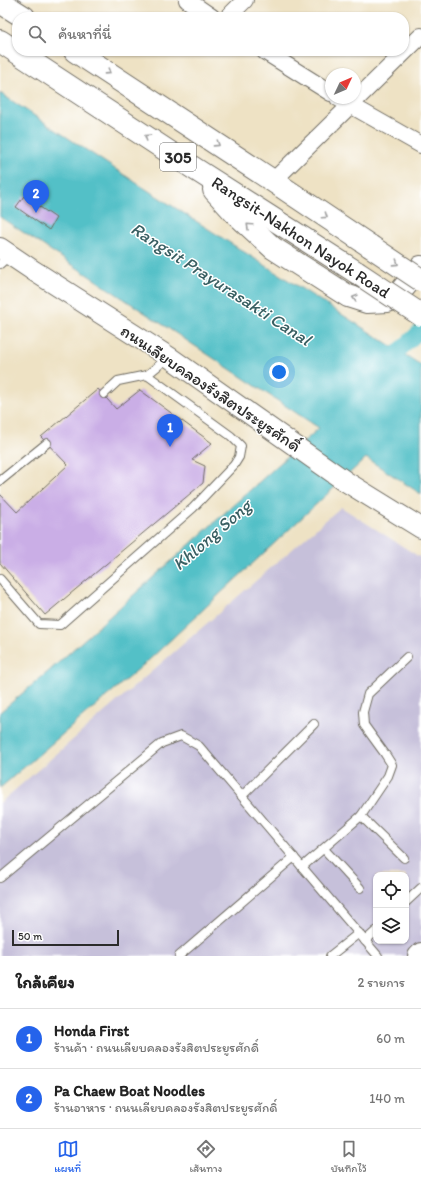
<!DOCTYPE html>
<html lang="th">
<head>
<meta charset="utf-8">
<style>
  :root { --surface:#fff; --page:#f6f6f6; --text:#222; --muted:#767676; --line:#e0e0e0; --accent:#2563eb }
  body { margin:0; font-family:Itim,"Playpen Sans Thai",sans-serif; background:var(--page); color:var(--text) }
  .controls { position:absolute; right:12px; bottom:12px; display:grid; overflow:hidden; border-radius:8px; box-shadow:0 1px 3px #0004 }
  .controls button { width:36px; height:36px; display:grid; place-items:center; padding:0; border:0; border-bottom:1px solid var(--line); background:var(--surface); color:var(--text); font:20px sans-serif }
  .compass { position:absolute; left:325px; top:68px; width:36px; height:36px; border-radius:50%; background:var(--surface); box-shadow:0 1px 3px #0004; rotate:46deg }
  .scale { position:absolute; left:12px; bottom:10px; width:107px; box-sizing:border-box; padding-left:4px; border:2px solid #2b2b2b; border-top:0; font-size:11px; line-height:14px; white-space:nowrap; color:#2b2b2b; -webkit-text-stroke:3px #fff; paint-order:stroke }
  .you { position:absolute; left:279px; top:372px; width:14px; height:14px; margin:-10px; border:3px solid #fff; border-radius:50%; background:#1a73e8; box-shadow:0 0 0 6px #1a73e833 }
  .badge { display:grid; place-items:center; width:26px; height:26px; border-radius:50%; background:var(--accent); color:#fff; font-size:13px; font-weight:700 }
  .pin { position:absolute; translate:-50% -33px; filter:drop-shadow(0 1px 2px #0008) }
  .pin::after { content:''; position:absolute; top:21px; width:14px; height:12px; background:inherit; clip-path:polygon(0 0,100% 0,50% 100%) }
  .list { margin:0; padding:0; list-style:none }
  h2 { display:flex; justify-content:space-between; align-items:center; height:52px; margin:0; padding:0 16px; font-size:17px }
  h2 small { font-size:13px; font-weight:400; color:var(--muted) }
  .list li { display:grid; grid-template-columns:26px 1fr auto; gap:12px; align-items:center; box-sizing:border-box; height:60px; padding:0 16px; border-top:1px solid var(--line) }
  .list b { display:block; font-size:15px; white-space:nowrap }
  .list p { margin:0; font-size:13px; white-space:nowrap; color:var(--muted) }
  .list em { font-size:13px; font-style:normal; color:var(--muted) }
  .icon { flex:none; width:22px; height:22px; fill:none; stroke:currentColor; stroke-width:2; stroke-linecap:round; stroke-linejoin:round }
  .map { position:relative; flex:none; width:421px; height:956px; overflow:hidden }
  .search { position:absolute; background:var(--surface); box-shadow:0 1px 3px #0004; left:12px; right:12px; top:12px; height:44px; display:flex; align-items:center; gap:10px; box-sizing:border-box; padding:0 14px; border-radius:16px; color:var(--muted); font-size:15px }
  .sheet { height:172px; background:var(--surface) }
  nav { display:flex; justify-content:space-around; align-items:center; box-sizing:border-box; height:56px; border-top:1px solid var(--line); background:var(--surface); font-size:11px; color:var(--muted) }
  nav a { display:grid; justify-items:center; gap:2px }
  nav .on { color:var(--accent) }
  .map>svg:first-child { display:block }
</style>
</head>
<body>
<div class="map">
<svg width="421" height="956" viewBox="0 0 421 956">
  <rect width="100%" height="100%" fill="#fff"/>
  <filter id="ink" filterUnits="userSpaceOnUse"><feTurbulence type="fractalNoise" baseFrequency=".025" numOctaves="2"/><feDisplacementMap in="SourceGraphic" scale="8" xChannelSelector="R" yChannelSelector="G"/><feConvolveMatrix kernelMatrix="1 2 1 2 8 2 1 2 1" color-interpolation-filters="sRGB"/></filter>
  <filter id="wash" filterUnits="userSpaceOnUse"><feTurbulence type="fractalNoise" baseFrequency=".012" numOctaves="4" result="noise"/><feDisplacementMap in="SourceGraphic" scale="16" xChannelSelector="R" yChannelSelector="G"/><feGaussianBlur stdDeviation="0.9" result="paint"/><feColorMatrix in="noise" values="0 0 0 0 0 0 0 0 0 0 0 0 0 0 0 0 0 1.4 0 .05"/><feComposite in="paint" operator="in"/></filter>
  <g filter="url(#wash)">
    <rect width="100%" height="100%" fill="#eee2c4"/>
    <!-- industrial -->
    <path fill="#c6c0da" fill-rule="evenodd" d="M341 507 421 558V956H0V803ZM376 875H406V941H376Z"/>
    <!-- water -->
    <path fill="#52c0c7" stroke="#3e7679" d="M0 93 138 184 421 365V494L366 458 149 660 0 788V712L49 671 319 428 0 217Z"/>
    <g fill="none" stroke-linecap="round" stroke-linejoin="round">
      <!-- canal -->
      <path stroke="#52c0c7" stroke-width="15" d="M384 365 421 330"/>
    </g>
    <g id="blocks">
      <!-- building -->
      <g fill="#caaee6">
        <path d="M24 196 56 218 49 230 16 207Z"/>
        <path d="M98 389 116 409 140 390 212 443 192 460 205 466 203 483 45 615 0 563V494L17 512 68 465 41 437Z"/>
      </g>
    </g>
  </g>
  <g filter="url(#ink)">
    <use href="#blocks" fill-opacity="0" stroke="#6f6b61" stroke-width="1"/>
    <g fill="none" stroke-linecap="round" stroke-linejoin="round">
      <defs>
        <g id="service">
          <path d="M0 264 10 255"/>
          <path d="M104 394 118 381 147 375 169 357"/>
          <path d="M0 481 47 443"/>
          <path d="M0 579 39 624 60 625 193 508 234 465 239 457 241 446 231 436 147 375"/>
          <path d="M242 796 314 724"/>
          <path d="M361 816 404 858"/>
          <path d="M324 849 360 888"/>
          <path d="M302 867 361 816 388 776 392 765 385 754 364 725 363 712 368 694 407 657"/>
          <path d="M0 878 162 743 181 736 199 746 378 956"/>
          <path d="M406 902 421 888"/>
          <path d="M365 941 376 931"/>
          <path d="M179 956 294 857"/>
          <path d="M330 956 359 933"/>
        </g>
        <g id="minor">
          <path d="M187 0 212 17"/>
          <path d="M228 17 245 0"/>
          <path d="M264 51 331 93"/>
          <path d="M338 98 421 145"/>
          <path d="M273 181 421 36"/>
        </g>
        <g id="tertiary">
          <path d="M0 248 34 271 169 357 345 481 421 528"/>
          <path d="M418 956 421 953"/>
        </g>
        <g id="primary">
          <path d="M0 2 24 17"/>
          <path d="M0 41 195 169 356 272"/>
          <path d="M75 51 273 181 370 246"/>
          <path d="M214 190 235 213 273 248 348 296 367 302 388 301 401 291 421 267"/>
        </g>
      </defs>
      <!-- service casing -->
      <use href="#service" stroke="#6f6b61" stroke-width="10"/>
      <!-- minor casing -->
      <use href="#minor" stroke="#6f6b61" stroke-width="18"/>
      <!-- tertiary casing -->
      <use href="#tertiary" stroke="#6f6b61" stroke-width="22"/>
      <!-- primary casing -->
      <use href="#primary" stroke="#6f6b61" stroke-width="24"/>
      <!-- service -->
      <use href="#service" stroke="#fff" stroke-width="8"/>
      <!-- minor -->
      <use href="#minor" stroke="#fff" stroke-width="16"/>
      <!-- tertiary -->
      <use href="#tertiary" stroke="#fff" stroke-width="20"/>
      <!-- primary -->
      <use href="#primary" stroke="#fff" stroke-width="22"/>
      <defs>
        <g id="primary-bridge">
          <path d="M370 246 421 280"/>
          <path d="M356 272 421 315"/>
        </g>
      </defs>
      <!-- primary-bridge casing -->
      <use href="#primary-bridge" stroke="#6f6b61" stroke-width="24" stroke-linecap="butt"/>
      <!-- primary-bridge -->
      <use href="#primary-bridge" stroke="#fff" stroke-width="22"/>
    </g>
    <!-- one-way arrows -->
    <defs><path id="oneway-chevron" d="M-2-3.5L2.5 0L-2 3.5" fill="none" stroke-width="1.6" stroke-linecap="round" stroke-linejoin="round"/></defs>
    <g stroke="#a0a0a0">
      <use href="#oneway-chevron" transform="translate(108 72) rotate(33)"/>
      <use href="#oneway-chevron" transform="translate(147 137) rotate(-147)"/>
      <use href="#oneway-chevron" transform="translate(217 144) rotate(33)"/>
      <use href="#oneway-chevron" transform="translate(325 216) rotate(34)"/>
      <use href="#oneway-chevron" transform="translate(249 226) rotate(-137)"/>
      <use href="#oneway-chevron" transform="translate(396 263) rotate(33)"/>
      <use href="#oneway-chevron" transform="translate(355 298) rotate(-164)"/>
    </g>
  </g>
  <g text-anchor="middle" stroke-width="3" stroke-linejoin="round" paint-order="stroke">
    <!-- shield labels -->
    <rect fill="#fff" stroke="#6b6b6b" stroke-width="1" x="160" y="143" width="36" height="28" rx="3"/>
    <g font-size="16" font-weight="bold" fill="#2b2b2b">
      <text x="178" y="163">305</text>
    </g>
    <!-- street labels -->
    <g font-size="17" fill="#2b2b2b" stroke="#fff">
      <text transform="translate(301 237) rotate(33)" y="6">Rangsit-Nakhon Nayok Road</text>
      <text transform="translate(211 388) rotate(34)" y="6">ถนนเลียบคลองรังสิตประยูรศักดิ์</text>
    </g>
    <!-- water labels -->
    <g font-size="18" font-style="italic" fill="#395f62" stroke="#fff">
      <text transform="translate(221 284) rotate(33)" y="6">Rangsit Prayurasakti Canal</text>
      <text transform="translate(212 535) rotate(-41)" y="6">Khlong Song</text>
    </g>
  </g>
</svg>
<div class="controls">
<button><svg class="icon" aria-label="locate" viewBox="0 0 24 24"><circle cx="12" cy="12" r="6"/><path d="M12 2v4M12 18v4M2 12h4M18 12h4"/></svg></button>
<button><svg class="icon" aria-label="layers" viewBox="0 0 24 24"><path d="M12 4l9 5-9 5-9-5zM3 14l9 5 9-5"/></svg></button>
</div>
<svg class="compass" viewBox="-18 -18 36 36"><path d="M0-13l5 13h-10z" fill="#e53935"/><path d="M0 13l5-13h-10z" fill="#767676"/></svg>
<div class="scale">50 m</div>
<div class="you"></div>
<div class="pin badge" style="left:170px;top:447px">1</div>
<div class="pin badge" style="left:36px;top:213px">2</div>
<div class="search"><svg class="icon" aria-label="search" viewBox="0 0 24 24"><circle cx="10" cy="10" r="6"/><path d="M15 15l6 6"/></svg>ค้นหาที่นี่</div>
</div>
<section class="sheet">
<h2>ใกล้เคียง<small>2 รายการ</small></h2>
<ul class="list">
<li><span class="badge">1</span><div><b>Honda First</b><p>ร้านค้า · ถนนเลียบคลองรังสิตประยูรศักดิ์</p></div><em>60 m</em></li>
<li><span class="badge">2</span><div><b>Pa Chaew Boat Noodles</b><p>ร้านอาหาร · ถนนเลียบคลองรังสิตประยูรศักดิ์</p></div><em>140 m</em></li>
</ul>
</section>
<nav>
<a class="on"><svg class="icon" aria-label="map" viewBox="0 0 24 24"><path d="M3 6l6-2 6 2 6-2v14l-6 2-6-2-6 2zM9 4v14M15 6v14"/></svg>แผนที่</a>
<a><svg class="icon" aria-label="directions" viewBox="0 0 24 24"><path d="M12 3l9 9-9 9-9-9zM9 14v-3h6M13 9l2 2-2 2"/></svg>เส้นทาง</a>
<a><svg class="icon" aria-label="saved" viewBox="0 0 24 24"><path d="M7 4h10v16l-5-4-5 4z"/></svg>บันทึกไว้</a>
</nav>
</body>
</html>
